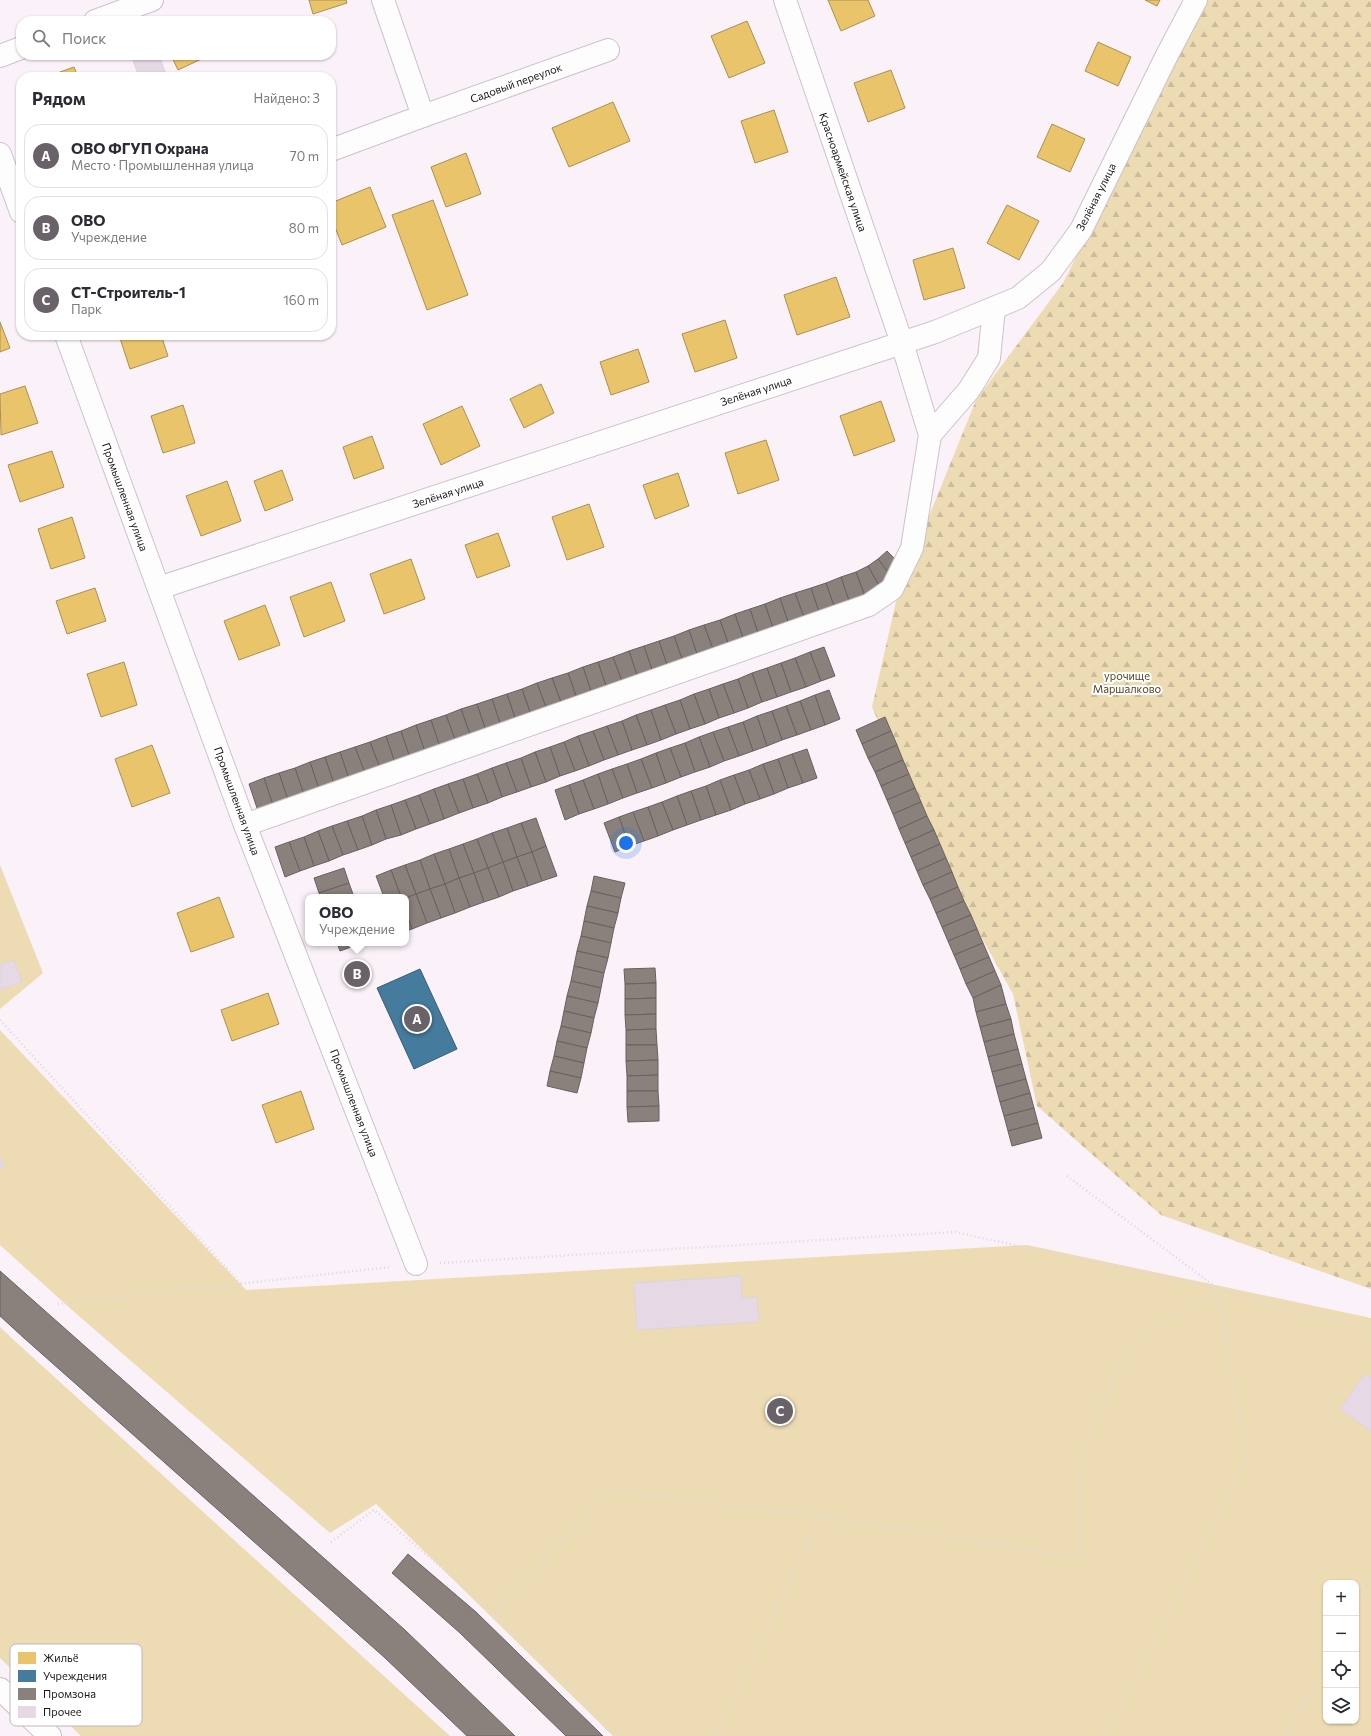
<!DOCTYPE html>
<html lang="ru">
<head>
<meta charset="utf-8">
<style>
  :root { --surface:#fff; --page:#f7f7f7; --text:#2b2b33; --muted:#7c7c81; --line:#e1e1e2; --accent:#696268 }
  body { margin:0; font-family:Commissioner,sans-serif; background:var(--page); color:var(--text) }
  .controls { position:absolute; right:12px; bottom:12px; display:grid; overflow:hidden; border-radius:8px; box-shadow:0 1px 3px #0004 }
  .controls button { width:36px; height:36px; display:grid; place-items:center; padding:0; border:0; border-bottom:1px solid var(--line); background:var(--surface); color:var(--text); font:20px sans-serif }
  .you { position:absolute; left:626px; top:843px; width:14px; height:14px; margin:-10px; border:3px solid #fff; border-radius:50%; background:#1a73e8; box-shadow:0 0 0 6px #1a73e833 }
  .badge { display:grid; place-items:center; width:26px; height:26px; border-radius:50%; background:var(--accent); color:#fff; font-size:13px; font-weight:700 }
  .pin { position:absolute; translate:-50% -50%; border:2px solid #fff; box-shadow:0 1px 4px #0006 }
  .popup { position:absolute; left:305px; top:894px; width:104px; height:52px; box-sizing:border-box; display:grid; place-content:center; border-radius:8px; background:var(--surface); filter:drop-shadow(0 1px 3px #0005); font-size:13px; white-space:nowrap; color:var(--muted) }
  .popup b { font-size:15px; color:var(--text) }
  .popup::after { content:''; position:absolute; left:50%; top:100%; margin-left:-8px; border:8px solid transparent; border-top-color:var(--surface) }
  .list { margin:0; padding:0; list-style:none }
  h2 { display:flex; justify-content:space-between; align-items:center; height:52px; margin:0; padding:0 16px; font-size:17px }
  h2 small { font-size:13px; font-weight:400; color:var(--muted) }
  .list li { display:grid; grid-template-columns:26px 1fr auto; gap:12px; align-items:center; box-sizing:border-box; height:64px; margin:0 8px 8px; padding:0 8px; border:1px solid var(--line); border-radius:16px }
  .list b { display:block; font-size:15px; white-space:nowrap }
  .list p { margin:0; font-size:13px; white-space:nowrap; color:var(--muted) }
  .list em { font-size:13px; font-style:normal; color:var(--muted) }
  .icon { flex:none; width:22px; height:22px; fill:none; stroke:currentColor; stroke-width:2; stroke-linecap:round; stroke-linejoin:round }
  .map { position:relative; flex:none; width:1371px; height:1736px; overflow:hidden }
  .search { position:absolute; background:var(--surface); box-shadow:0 1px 3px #0004; left:16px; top:16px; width:320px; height:44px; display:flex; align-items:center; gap:10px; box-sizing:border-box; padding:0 14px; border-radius:16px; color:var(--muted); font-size:15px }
  .panel { position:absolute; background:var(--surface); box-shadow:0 1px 3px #0004; left:16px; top:72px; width:320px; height:268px; border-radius:16px }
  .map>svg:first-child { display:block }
</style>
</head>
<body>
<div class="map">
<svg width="1371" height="1736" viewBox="0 0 1371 1736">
  <defs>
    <pattern id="forest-firs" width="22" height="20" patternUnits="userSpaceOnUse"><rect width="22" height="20" fill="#eddbb4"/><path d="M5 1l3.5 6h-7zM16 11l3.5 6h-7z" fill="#cbbb9a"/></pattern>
  </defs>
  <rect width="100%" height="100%" fill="#fbf1f9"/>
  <!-- green -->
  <g fill="#eddbb4" fill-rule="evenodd">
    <path d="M0 865 43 973 0 1009Z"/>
    <path d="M0 1030 246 1290 1027 1245 1371 1318V1736H613L376 1504 330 1533 72 1310 0 1245ZM1326 1583H1356V1721H1326Z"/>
    <path d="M0 1327 17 1343 450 1736H81L0 1658Z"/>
  </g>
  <!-- forest -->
  <path fill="url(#forest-firs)" d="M1205 0H1371V1289L1161 1215 1037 1106 1013 994 934 852 872 707 898 593 976 400 1063 283Z"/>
  <!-- homes -->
  <g fill="#e9c46a" stroke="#ab9052">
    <path d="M309 0H346L347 3 313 14Z"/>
    <path d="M828 0H868L875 16 841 31Z"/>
    <path d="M1145 0H1160L1157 6Z"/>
    <path d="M747 21 765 63 729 78 711 36Z"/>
    <path d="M1098 42 1131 57 1118 86 1085 71Z"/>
    <path d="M171 55H210L178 70Z"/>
    <path d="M74 67 78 77H46Z"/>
    <path d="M891 70 905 108 868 122 854 83Z"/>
    <path d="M613 102 630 141 569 167 552 128Z"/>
    <path d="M774 110 788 152 755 163 741 121Z"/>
    <path d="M1052 124 1085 139 1070 172 1037 157Z"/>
    <path d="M466 153 481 194 446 207 431 167Z"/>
    <path d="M370 187 386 227 342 245 331 217V203Z"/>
    <path d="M433 200 468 295 427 310 392 215Z"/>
    <path d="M1007 205 1039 221 1019 260 987 243Z"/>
    <path d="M953 248 965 288 924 300 913 260Z"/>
    <path d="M836 277 850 317 797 335 784 295Z"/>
    <path d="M725 320 737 358 695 372 682 334Z"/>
    <path d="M0 322 10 348 0 352Z"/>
    <path d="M119 335H161L168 356 130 369Z"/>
    <path d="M638 349 649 382 611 395 600 362Z"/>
    <path d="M541 384 554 413 524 428 510 399Z"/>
    <path d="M25 386 38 423 1 435 0 394Z"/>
    <path d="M881 401 895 441 854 456 840 416Z"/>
    <path d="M183 405 195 443 163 453 151 416Z"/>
    <path d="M462 406 480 446 441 465 423 424Z"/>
    <path d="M372 436 384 468 354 479 343 447Z"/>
    <path d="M766 440 779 480 738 494 725 453Z"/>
    <path d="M52 451 64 487 20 502 8 465Z"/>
    <path d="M282 470 293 500 265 511 254 481Z"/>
    <path d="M678 473 689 506 655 519 643 485Z"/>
    <path d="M227 481 241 521 201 536 186 496Z"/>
    <path d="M589 504 604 547 567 560 552 517Z"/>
    <path d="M72 517 85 558 51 569 38 529Z"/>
    <path d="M498 533 510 566 477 578 465 545Z"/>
    <path d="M411 559 425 599 384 614 370 574Z"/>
    <path d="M331 582 345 621 304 637 290 597Z"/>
    <path d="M95 588 106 621 67 634 56 601Z"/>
    <path d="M265 605 280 645 239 660 224 621Z"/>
    <path d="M124 662 137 705 101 717 87 674Z"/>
    <path d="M152 745 170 793 132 807 115 759Z"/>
    <path d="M219 897 234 937 191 952 177 913Z"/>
    <path d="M268 993 279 1024 232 1041 221 1010Z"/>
    <path d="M301 1091 314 1129 276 1143 262 1105Z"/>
  </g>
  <!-- public -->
  <path fill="#457b9d" stroke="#385c76" d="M420 969 457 1049 414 1069 377 988Z"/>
  <!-- industry -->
  <g fill="#8a817c" stroke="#69615f">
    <path d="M887 551 902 566 895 581 878 559Z"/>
    <path d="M878 559 895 581 882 591 868 566Z"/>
    <path d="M868 566 882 591 866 599 856 572Z"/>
    <path d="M856 572 866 599 850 604 841 577Z"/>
    <path d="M841 577 850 604 835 609 826 583Z"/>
    <path d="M826 583 835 609 820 615 811 588Z"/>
    <path d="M811 588 820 615 805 620 795 593Z"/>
    <path d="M795 593 805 620 789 625 780 598Z"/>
    <path d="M780 598 789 625 774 631 765 604Z"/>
    <path d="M765 604 774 631 759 636 750 609Z"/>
    <path d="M750 609 759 636 744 641 735 614Z"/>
    <path d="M735 614 744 641 729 646 720 620Z"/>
    <path d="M720 620 729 646 714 652 704 625Z"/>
    <path d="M704 625 714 652 698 657 689 630Z"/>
    <path d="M689 630 698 657 683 662 674 636Z"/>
    <path d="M674 636 683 662 668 668 659 641Z"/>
    <path d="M659 641 668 668 653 673 644 646Z"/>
    <path d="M644 646 653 673 638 678 629 651Z"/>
    <path d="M824 647 835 676 821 681 810 652Z"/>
    <path d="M629 651 638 678 623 684 613 657Z"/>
    <path d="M810 652 821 681 806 687 795 658Z"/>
    <path d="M613 657 623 684 607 689 598 662Z"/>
    <path d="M795 658 806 687 791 692 781 663Z"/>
    <path d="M598 662 607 689 592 694 583 667Z"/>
    <path d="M781 663 791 692 777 697 767 668Z"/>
    <path d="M583 667 592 694 577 699 568 673Z"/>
    <path d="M767 668 777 697 762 702 752 673Z"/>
    <path d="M568 673 577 699 562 705 552 678Z"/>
    <path d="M752 673 762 702 748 708 738 679Z"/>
    <path d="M552 678 562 705 547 710 537 683Z"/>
    <path d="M738 679 748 708 734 713 723 684Z"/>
    <path d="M537 683 547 710 531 715 522 689Z"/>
    <path d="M723 684 734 713 719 718 709 689Z"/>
    <path d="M522 689 531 715 516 721 507 694Z"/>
    <path d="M709 689 719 718 705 724 694 694Z"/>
    <path d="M829 690 840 719 825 725 815 695Z"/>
    <path d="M507 694 516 721 501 726 492 699Z"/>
    <path d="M694 694 705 724 690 729 680 700Z"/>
    <path d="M815 695 825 725 811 730 800 701Z"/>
    <path d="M492 699 501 726 486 731 477 704Z"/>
    <path d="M680 700 690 729 676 734 665 705Z"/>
    <path d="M800 701 811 730 797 735 786 706Z"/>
    <path d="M477 704 486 731 471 737 461 709Z"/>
    <path d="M665 705 676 734 661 740 651 710Z"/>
    <path d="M786 706 797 735 782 740 772 711Z"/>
    <path d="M461 709 471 737 456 742 446 715Z"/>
    <path d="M651 710 661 740 647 745 636 715Z"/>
    <path d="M772 711 782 740 767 746 757 716Z"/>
    <path d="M446 715 456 742 440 747 431 720Z"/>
    <path d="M636 715 647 745 632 750 622 721Z"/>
    <path d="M757 716 767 746 753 751 743 722Z"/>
    <path d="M885 717 891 731 862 744 856 730Z"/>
    <path d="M431 720 440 747 425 752 416 725Z"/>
    <path d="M622 721 632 750 618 755 607 726Z"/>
    <path d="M743 722 753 751 739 756 728 727Z"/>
    <path d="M416 725 425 752 410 758 401 731Z"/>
    <path d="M607 726 618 755 604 760 593 731Z"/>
    <path d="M728 727 739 756 724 761 713 732Z"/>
    <path d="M401 731 410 758 395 763 386 736Z"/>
    <path d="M593 731 604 760 589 766 578 736Z"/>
    <path d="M891 731 897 745 868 758 862 744Z"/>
    <path d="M713 732 724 761 710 767 699 737Z"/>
    <path d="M386 736 395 763 380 768 370 742Z"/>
    <path d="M578 736 589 766 575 771 564 742Z"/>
    <path d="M699 737 710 767 695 772 685 743Z"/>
    <path d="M370 742 380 768 365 773 355 747Z"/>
    <path d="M564 742 575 771 560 776 550 747Z"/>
    <path d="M685 743 695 772 681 777 670 748Z"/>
    <path d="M897 745 903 760 875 772 868 758Z"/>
    <path d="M355 747 365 773 349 779 340 752Z"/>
    <path d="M550 747 560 776 546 782 535 752Z"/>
    <path d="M670 748 681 777 666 783 656 753Z"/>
    <path d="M807 749 817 778 803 783 792 754Z"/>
    <path d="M340 752 349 779 334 784 325 757Z"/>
    <path d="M535 752 546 782 531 787 521 758Z"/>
    <path d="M656 753 666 783 652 788 641 759Z"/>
    <path d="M792 754 803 783 788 788 778 759Z"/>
    <path d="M325 757 334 784 319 789 310 762Z"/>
    <path d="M521 758 531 787 517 792 506 763Z"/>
    <path d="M641 759 652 788 637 793 627 764Z"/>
    <path d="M778 759 788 788 774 794 763 764Z"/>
    <path d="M903 760 909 774 881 786 875 772Z"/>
    <path d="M310 762 319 789 304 795 295 768Z"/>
    <path d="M506 763 517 792 502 797 492 768Z"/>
    <path d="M627 764 637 793 623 798 612 769Z"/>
    <path d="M763 764 774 794 760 799 749 770Z"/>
    <path d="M295 768 304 795 288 800 279 773Z"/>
    <path d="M492 768 502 797 488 803 477 774Z"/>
    <path d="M612 769 623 798 608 804 598 774Z"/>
    <path d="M749 770 760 799 745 804 734 775Z"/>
    <path d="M279 773 288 800 273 805 264 778Z"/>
    <path d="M477 774 488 803 473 808 463 779Z"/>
    <path d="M598 774 608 804 594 809 583 780Z"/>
    <path d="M909 774 915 788 887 800 881 786Z"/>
    <path d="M734 775 745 804 731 810 720 780Z"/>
    <path d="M264 778 273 805 258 811 249 784Z"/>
    <path d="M463 779 473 808 459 813 448 784Z"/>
    <path d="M583 780 594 809 579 814 569 785Z"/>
    <path d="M720 780 731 810 716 815 706 786Z"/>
    <path d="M448 784 459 813 444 819 434 789Z"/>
    <path d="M569 785 579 814 565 820 555 790Z"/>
    <path d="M706 786 716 815 701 820 691 791Z"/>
    <path d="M915 788 921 802 893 814 887 800Z"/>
    <path d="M434 789 444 819 430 824 419 795Z"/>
    <path d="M691 791 701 820 687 825 677 796Z"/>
    <path d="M419 795 430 824 416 829 405 800Z"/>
    <path d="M677 796 687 825 673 830 662 802Z"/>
    <path d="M405 800 416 829 401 835 391 805Z"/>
    <path d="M662 802 673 830 658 836 648 807Z"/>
    <path d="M921 802 927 816 899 829 893 814Z"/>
    <path d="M391 805 401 835 386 839 376 810Z"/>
    <path d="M648 807 658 836 644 841 633 812Z"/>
    <path d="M376 810 386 839 372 845 362 816Z"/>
    <path d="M633 812 644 841 629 846 619 817Z"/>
    <path d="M362 816 372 845 358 850 347 821Z"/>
    <path d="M927 816 934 830 905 843 899 829Z"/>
    <path d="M619 817 629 846 615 852 604 823Z"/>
    <path d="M536 818 546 846 532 852 521 823Z"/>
    <path d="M347 821 358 850 343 855 332 826Z"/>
    <path d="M521 823 532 852 517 857 507 828Z"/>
    <path d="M332 826 343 855 329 861 318 831Z"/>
    <path d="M507 828 517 857 503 862 492 833Z"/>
    <path d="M934 830 940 844 911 857 905 843Z"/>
    <path d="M318 831 329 861 314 866 304 837Z"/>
    <path d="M492 833 503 862 488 868 477 839Z"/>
    <path d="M304 837 314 866 300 871 289 842Z"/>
    <path d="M477 839 488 868 474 873 463 844Z"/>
    <path d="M289 842 300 871 285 877 275 847Z"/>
    <path d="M463 844 474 873 459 878 449 849Z"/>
    <path d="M940 844 946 858 917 871 911 857Z"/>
    <path d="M546 846 557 876 542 881 532 852Z"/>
    <path d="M449 849 459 878 445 884 434 854Z"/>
    <path d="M532 852 542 881 528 886 517 857Z"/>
    <path d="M434 854 445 884 430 889 420 860Z"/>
    <path d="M517 857 528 886 513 891 503 862Z"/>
    <path d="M946 858 952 872 923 885 917 871Z"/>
    <path d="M420 860 430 889 416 894 405 865Z"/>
    <path d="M503 862 513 891 499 897 488 868Z"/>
    <path d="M405 865 416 894 406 898 401 897 391 870Z"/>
    <path d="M344 868 349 883 319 893 314 878Z"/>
    <path d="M488 868 499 897 484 902 474 873Z"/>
    <path d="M391 870 401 897H384L376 876Z"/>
    <path d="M952 872 958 887 930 899 923 885Z"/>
    <path d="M474 873 484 902 470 907 459 878Z"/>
    <path d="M594 876 625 883 621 898 591 891Z"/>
    <path d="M459 878 470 907 455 913 445 884Z"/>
    <path d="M349 883 354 897H321L319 893Z"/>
    <path d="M445 884 455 913 441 918 430 889Z"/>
    <path d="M958 887 964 901 936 913 930 899Z"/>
    <path d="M430 889 441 918 427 923 416 894Z"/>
    <path d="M591 891 621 898 618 913 587 906Z"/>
    <path d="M416 894 427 923 412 929 406 912V898Z"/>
    <path d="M964 901 971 915 942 927 936 913Z"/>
    <path d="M587 906 618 913 614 928 584 921Z"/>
    <path d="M406 912 412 929 406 931Z"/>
    <path d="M971 915 977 929 948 941 942 927Z"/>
    <path d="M584 921 614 928 611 943 581 936Z"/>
    <path d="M977 929 983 943 954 955 948 941Z"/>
    <path d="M581 936 611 943 608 958 577 951Z"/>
    <path d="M337 943H362L340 951Z"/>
    <path d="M983 943 989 957 960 969 954 955Z"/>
    <path d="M577 951 608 958 604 973 574 966Z"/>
    <path d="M989 957 995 971 966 984 960 969Z"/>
    <path d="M574 966 604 973 601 988 571 981Z"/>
    <path d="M655 968 656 983 625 984 624 969Z"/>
    <path d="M995 971 1001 985 973 998 966 984Z"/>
    <path d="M571 981 601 988 598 1003 567 996Z"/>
    <path d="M656 983V998L625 999V984Z"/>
    <path d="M1001 985 1006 1004 976 1012 973 998Z"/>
    <path d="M567 996 598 1003 594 1018 564 1011Z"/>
    <path d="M656 998V1014L625 1015V999Z"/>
    <path d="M1006 1004 1011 1019 980 1027 976 1012Z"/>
    <path d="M564 1011 594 1018 591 1033 561 1026Z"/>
    <path d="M656 1014V1029L626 1030 625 1015Z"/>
    <path d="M1011 1019 1014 1034 984 1042 980 1027Z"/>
    <path d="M561 1026 591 1033 587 1048 557 1041Z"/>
    <path d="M656 1029 657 1045H626V1030Z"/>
    <path d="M1014 1034 1018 1049 988 1057 984 1042Z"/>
    <path d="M557 1041 587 1048 584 1063 554 1056Z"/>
    <path d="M626 1045H657L658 1060 626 1061Z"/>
    <path d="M1018 1049 1022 1064 992 1072 988 1057Z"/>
    <path d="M554 1056 584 1063 581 1078 550 1071Z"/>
    <path d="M658 1060V1075L627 1076 626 1061Z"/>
    <path d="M1022 1064 1026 1079 996 1087 992 1072Z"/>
    <path d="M550 1071 581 1078 577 1093 547 1086Z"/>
    <path d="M658 1075V1091H627V1076Z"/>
    <path d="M1026 1079 1030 1093 1000 1102 996 1087Z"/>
    <path d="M627 1091H658L659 1106 627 1107Z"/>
    <path d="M1030 1093 1034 1108 1004 1116 1000 1102Z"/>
    <path d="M659 1106V1121L628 1122 627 1107Z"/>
    <path d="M1034 1108 1038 1123 1008 1131 1004 1116Z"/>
    <path d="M1038 1123 1042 1138 1012 1146 1008 1131Z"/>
    <path d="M0 1271 405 1630 515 1736H467L384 1657 24 1338 0 1316Z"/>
    <path d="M408 1554 476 1612 603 1736H566L460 1633 392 1573Z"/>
  </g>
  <!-- building -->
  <g fill="#e7d8e5" stroke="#dcd5db">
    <path d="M131 55H159L167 77H139Z"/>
    <path d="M14 960 22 982 0 990V965Z"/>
    <path d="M0 1157 4 1166 0 1169Z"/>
    <path d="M741 1276 742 1298 757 1297 759 1322 637 1330 634 1283Z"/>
    <path d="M1365 1374 1371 1378V1431L1340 1409Z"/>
  </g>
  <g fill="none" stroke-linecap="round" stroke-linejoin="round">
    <defs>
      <g id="street">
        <path d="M383 0 423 116 608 50"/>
        <path d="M95 21 152 0"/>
        <path d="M0 56 21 48"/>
        <path d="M331 150 423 116"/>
        <path d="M0 154 21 212"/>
        <path d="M66 335 245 825 416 1264"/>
        <path d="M930 435 969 390 989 358 994 308"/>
        <path d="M159 588 935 332 1018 298 1051 271 1081 230 1165 59 1196 0"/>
        <path d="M245 825 869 605 892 589 912 548 930 435 902 343 785 0"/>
        <path d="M0 1689 50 1736"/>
      </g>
    </defs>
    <!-- street casing -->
    <use href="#street" stroke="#cbc3c9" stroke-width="24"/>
    <!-- path -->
    <g stroke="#dcd9db" stroke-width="2.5" stroke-dasharray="1 3" stroke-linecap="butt">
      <path d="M0 1020 241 1284"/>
      <path d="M1067 1176 1217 1288"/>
      <path d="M440 1263 955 1232 1218 1289 1247 1457 1173 1605 1104 1736"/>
      <path d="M58 1304 391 1267"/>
      <path d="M331 1542 374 1510 495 1613 619 1736"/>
      <path d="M1356 1608 1371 1580"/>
      <path d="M495 1613 610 1491 821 1516 1079 1559 1083 1448 1119 1367 1155 1327 1218 1289 1265 1304 1371 1329"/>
      <path d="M715 1736 821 1516"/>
      <path d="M1287 1736 1326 1664"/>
    </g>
    <!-- street -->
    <use href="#street" stroke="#fefdfe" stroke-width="22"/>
  </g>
  <g text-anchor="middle" stroke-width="4" stroke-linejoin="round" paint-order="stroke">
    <!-- street labels -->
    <g font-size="11" fill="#1b151a" stroke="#fff">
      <text transform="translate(516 83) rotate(-20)" y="4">Садовый переулок</text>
      <text transform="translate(843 172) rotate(71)" y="4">Красноармейская улица</text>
      <text transform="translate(1096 197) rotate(-63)" y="4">Зелёная улица</text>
      <text transform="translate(756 391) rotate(-18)" y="4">Зелёная улица</text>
      <text transform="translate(448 493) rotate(-18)" y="4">Зелёная улица</text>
      <text transform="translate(125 497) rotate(70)" y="4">Промышленная улица</text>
      <text transform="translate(237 801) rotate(70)" y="4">Промышленная улица</text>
      <text transform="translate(354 1103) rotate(69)" y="4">Промышленная улица</text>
    </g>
    <!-- park labels -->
    <g font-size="11" fill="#524620" stroke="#fff">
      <text x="1127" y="680">урочище<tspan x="1127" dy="13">Маршалково</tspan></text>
    </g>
  </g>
  <!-- legend -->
  <rect x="10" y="1644" width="132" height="82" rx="6" fill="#fff" stroke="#bbb9ba" stroke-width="1"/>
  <rect x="18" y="1652" width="18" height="12" fill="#e9c46a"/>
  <rect x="18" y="1670" width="18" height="12" fill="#457b9d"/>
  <rect x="18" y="1688" width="18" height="12" fill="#8a817c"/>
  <rect x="18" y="1706" width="18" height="12" fill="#e7d8e5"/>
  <g font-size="11" fill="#1b151a">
    <text x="43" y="1662">Жильё</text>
    <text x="43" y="1680">Учреждения</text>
    <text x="43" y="1698">Промзона</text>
    <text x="43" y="1716">Прочее</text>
  </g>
</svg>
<div class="controls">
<button>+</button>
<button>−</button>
<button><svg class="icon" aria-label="locate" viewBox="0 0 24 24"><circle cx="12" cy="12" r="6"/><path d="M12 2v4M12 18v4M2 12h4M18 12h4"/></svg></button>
<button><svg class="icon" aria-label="layers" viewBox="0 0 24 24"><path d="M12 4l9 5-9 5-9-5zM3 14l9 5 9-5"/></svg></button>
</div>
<div class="you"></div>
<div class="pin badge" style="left:417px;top:1019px">A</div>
<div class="pin badge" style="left:357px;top:974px">B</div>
<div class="popup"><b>ОВО</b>Учреждение</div>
<div class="pin badge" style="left:780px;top:1411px">C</div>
<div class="search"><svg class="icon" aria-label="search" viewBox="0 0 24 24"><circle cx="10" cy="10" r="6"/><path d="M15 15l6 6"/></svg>Поиск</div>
<section class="panel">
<h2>Рядом<small>Найдено: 3</small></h2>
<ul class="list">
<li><span class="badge">A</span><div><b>ОВО ФГУП Охрана</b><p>Место · Промышленная улица</p></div><em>70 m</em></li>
<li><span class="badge">B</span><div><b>ОВО</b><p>Учреждение</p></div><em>80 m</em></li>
<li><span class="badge">C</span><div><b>СТ-Строитель-1</b><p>Парк</p></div><em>160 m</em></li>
</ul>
</section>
</div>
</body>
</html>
